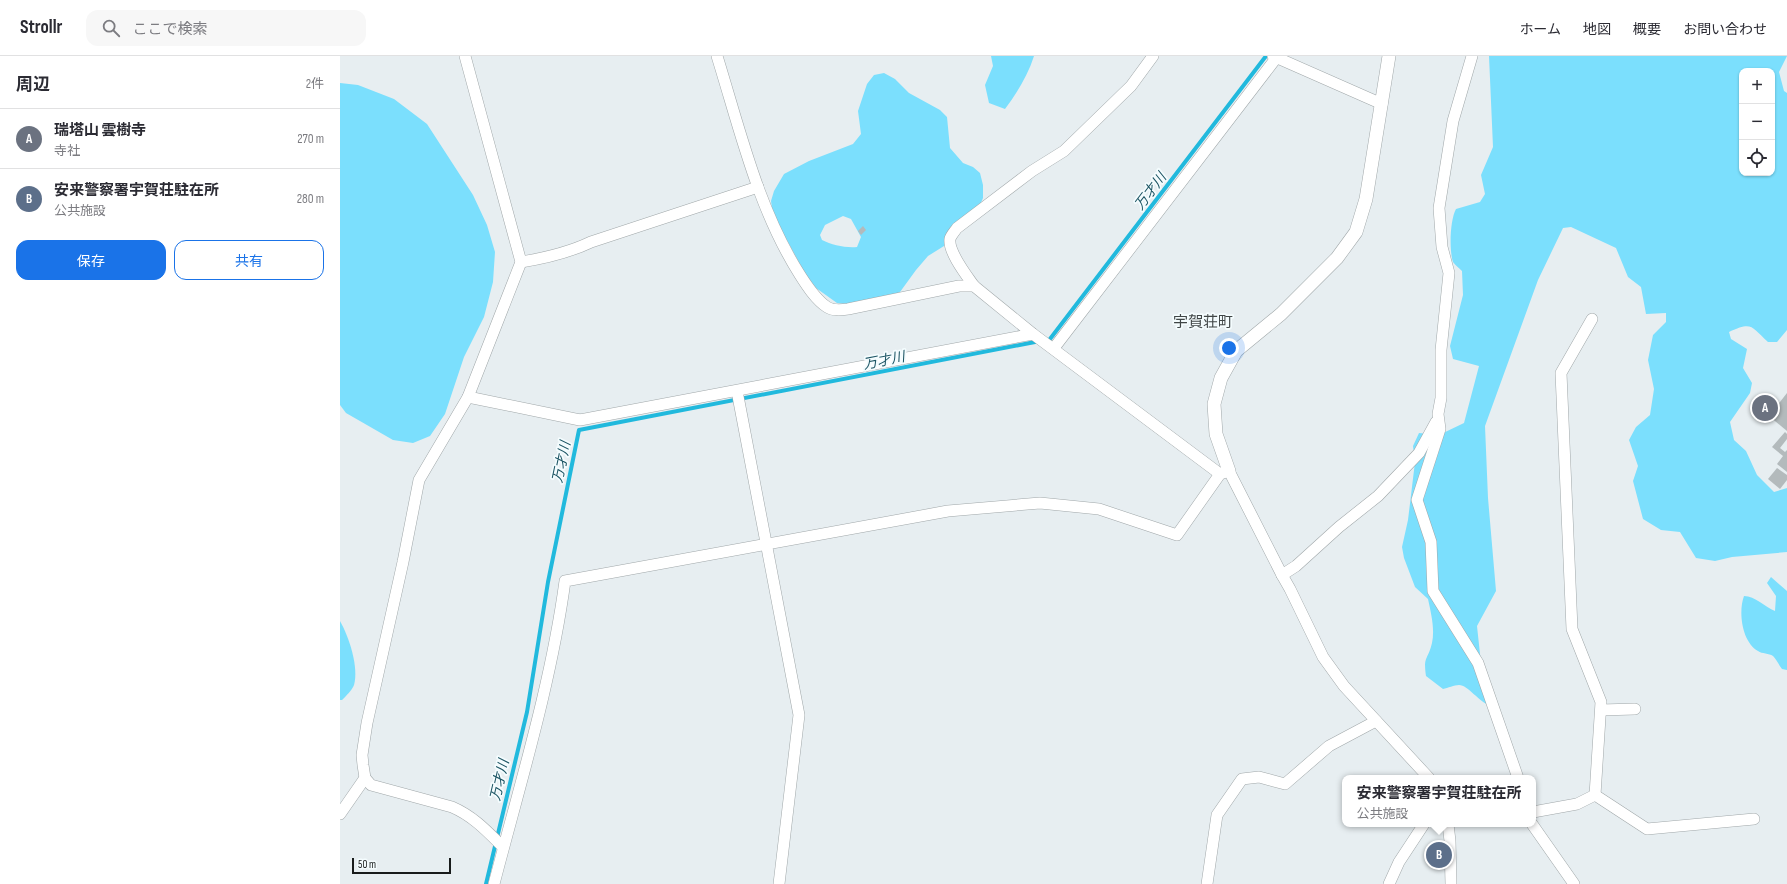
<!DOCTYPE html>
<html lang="ja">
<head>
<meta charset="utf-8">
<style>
  :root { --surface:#fff; --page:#f7f7f7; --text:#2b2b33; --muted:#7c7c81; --line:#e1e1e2; --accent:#1a73e8 }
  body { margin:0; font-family:"Sofia Sans Condensed","Noto Sans JP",sans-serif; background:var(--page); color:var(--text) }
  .controls { position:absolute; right:12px; top:12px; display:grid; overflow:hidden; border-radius:8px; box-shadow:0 1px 3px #0004 }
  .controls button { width:36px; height:36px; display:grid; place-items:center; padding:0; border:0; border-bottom:1px solid var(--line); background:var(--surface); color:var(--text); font:20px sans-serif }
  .scale { position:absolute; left:12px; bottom:10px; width:99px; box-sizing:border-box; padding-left:4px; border:2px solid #181b1b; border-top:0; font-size:11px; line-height:14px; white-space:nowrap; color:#181b1b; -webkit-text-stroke:3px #f4fcfe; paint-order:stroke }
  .you { position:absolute; left:889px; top:292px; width:14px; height:14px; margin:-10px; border:3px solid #fff; border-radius:50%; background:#1a73e8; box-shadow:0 0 0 6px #1a73e833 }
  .badge { display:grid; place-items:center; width:26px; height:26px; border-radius:50%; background:var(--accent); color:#fff; font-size:13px; font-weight:700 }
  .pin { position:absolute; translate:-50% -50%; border:2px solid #fff; box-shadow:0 1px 4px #0006 }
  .popup { position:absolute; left:1002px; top:719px; width:194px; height:52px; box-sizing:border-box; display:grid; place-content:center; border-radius:8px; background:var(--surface); filter:drop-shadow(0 1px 3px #0005); font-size:13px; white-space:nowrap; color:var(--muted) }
  .popup b { font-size:15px; color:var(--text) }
  .popup::after { content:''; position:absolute; left:50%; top:100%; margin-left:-8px; border:8px solid transparent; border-top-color:var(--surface) }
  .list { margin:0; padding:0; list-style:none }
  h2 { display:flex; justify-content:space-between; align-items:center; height:52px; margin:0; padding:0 16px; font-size:17px }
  h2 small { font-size:13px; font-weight:400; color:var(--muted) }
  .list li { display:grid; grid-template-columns:26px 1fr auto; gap:12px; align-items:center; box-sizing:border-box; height:60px; padding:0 16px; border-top:1px solid var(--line) }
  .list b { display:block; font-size:15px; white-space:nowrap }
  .list p { margin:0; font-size:13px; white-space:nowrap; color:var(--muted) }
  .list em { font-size:13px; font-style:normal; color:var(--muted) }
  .actions { display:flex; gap:8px; padding:12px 16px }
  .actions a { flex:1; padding:9px 0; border:1px solid var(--accent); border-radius:12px; text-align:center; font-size:14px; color:var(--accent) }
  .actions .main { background:var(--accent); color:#fff }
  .icon { flex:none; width:22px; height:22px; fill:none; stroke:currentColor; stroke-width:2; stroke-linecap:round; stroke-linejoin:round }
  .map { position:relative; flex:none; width:1447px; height:828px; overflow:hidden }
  header { display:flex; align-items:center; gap:24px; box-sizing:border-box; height:56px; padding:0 20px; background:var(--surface); border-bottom:1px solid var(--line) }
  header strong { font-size:19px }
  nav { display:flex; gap:22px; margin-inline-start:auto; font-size:14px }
  .search { width:280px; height:36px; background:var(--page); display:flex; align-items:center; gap:10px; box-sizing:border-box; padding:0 14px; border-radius:12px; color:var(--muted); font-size:15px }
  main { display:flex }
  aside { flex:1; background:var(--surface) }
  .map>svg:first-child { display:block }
</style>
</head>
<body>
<header>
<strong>Strollr</strong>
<div class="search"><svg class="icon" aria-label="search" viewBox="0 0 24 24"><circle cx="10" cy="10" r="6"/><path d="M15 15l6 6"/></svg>ここで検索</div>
<nav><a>ホーム</a><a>地図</a><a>概要</a><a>お問い合わせ</a></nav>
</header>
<main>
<aside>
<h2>周辺<small>2件</small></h2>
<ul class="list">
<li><span class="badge" style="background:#6b7280">A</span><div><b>瑞塔山 雲樹寺</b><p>寺社</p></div><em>270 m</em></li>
<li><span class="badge" style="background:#5c6f8a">B</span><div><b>安来警察署宇賀荘駐在所</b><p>公共施設</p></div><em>280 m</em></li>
</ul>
<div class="actions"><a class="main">保存</a><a>共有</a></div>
</aside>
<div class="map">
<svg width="1447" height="828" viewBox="0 0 1447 828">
  <rect width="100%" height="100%" fill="#e7eef1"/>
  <!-- green -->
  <g fill="#7bdffd" fill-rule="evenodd">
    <path d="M651 0H694C688 19 677 37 665 53L649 47 645 29 653 10Z"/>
    <path d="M1149 0H1447L1439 16 1444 35 1447 37V274L1437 286H1428C1411 271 1413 265 1389 276L1391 283 1407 293 1403 312 1412 327 1410 337 1390 366 1394 384 1406 395 1417 419 1434 436 1447 432V496L1392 501 1375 505 1356 502 1340 476 1321 474 1303 463 1293 425 1298 410 1289 384 1296 371 1310 359 1314 333 1308 304 1313 279 1326 266V257L1306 258 1301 231 1288 221 1276 192 1231 171 1223 172 1198 224 1145 370 1148 442 1156 535 1137 570 1143 626 1149 649C1139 646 1128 629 1119 629 1114 629 1108 632 1103 633L1086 620C1083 600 1088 604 1092 587 1095 573 1091 557 1088 543L1075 531 1064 502 1062 491 1068 464 1075 406 1073 390 1079 377 1099 379 1124 367 1139 310 1113 303 1110 290 1123 239 1122 215C1119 212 1115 209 1113 206 1109 194 1110 164 1116 153L1140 146 1145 138 1141 119 1153 91ZM1402 15H1432V117H1402Z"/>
    <path d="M544 17 555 23 569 37 600 54 607 61 610 92 623 107 633 111 640 117 643 129V142L640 149 617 165 604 190 588 200 576 214 560 236 548 242 507 248 497 247 476 232 466 219 433 159 431 145 434 135 444 118 469 105 513 88 521 78 518 55 527 28 534 19ZM503 160 511 163 521 181 517 191C505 192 492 189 482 184L480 179 485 169Z"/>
    <path d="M0 27 18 29 54 43 87 68 133 139 147 169 155 196 153 226 144 261 124 301 105 358 90 380 73 387 53 384 6 357 0 349Z"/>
    <path d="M1431 521 1447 535V614L1442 613C1439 609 1436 603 1433 600 1429 597 1422 598 1418 595 1402 586 1398 556 1404 540 1415 540 1425 551 1435 555L1436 540 1427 527Z"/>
    <path d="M0 565C9 581 19 611 14 629 12 634 6 640 2 644H0Z"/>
  </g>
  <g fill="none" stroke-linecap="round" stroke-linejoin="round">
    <!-- stream -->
    <g stroke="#21b9dd" stroke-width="4">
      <path d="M710 283 926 0"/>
      <path d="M146 828 187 656 208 526 239 374 695 286"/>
    </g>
  </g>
  <!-- building -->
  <g fill="#b3babc">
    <path d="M523 170 526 174 521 179 518 175Z"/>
    <path d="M1447 337V375L1429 360Z"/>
    <path d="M1445 376 1447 378V383L1440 392 1445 396 1447 394V416L1437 408 1443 400 1432 391Z"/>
    <path d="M1437 412 1447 419V424L1440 433 1428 423Z"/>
  </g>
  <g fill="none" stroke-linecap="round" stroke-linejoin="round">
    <defs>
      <g id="minor">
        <path d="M125 0 181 206 128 341 79 424 63 506 27 667 22 699 23 709 25 722 31 729 112 751C133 760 147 775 163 791"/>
        <path d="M377 0C400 74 418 153 460 219 467 230 476 244 487 251 493 255 501 254 508 253L619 230H634L693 278 880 418"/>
        <path d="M933 0 1042 48"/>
        <path d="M1132 0 1113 65 1099 152 1102 191 1109 217 1101 294V342L1098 358 1100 373 1077 444 1091 486 1093 535 1138 607 1178 722"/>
        <path d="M181 206C206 202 228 197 251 186L418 131"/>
        <path d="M634 230C627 220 608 196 610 183 611 179 615 175 617 172L692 115 724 95 791 30 813 0"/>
        <path d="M1252 263 1221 317 1232 573 1261 646 1255 739"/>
        <path d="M714 292 937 1"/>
        <path d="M397 335 459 659 439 828"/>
        <path d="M128 341 240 364 693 278"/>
        <path d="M942 519 956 510 999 471 1038 440 1079 397 1096 366"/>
        <path d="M1261 654 1295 653"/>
        <path d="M1193 756 1237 748 1255 739 1307 773 1414 763"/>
        <path d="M0 758 25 722"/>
        <path d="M1108 768 1110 785 1111 828"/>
        <path d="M1192 768 1234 828"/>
        <path d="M154 828C180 728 211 628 225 525L608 455 700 447 759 453 837 479 880 418 889 415 942 519 950 533 983 601 1004 630 1089 722"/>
        <path d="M867 828 877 759 902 723 919 721 945 728 989 690 1036 665"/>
        <path d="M1049 828 1059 806 1084 768"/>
      </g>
      <path id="tertiary" d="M889 415 876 378 874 348 881 322 896 295 941 258 997 202 1016 176 1026 143 1049 0"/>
    </defs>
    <!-- minor casing -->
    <use href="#minor" stroke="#a0a7a9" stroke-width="12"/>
    <!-- tertiary casing -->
    <use href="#tertiary" stroke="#a0a7a9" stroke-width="14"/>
    <!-- minor -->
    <use href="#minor" stroke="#fff" stroke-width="11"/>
    <!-- tertiary -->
    <use href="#tertiary" stroke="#fff" stroke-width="13"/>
  </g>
  <g text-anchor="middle" stroke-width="3.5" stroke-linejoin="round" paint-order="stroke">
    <!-- water labels -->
    <g font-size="14" font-style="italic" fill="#1c5463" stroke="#f4fcfe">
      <text transform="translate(810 135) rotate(-53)" y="5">万才川</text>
      <text transform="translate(544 304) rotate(-11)" y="5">万才川</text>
      <text transform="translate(221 406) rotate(-78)" y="5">万才川</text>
      <text transform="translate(159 724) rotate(-77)" y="5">万才川</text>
    </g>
    <!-- quarter labels -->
    <g font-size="15" fill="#404647" stroke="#f4fcfe">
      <text x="863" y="271">宇賀荘町</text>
    </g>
  </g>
</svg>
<div class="controls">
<button>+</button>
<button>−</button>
<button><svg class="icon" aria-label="locate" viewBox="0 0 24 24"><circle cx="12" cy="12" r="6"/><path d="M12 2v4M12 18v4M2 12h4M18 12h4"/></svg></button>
</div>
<div class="scale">50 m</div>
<div class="you"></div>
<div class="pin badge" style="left:1425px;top:352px;background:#6b7280">A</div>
<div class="pin badge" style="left:1099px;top:799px;background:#5c6f8a">B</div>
<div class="popup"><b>安来警察署宇賀荘駐在所</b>公共施設</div>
</div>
</main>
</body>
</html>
